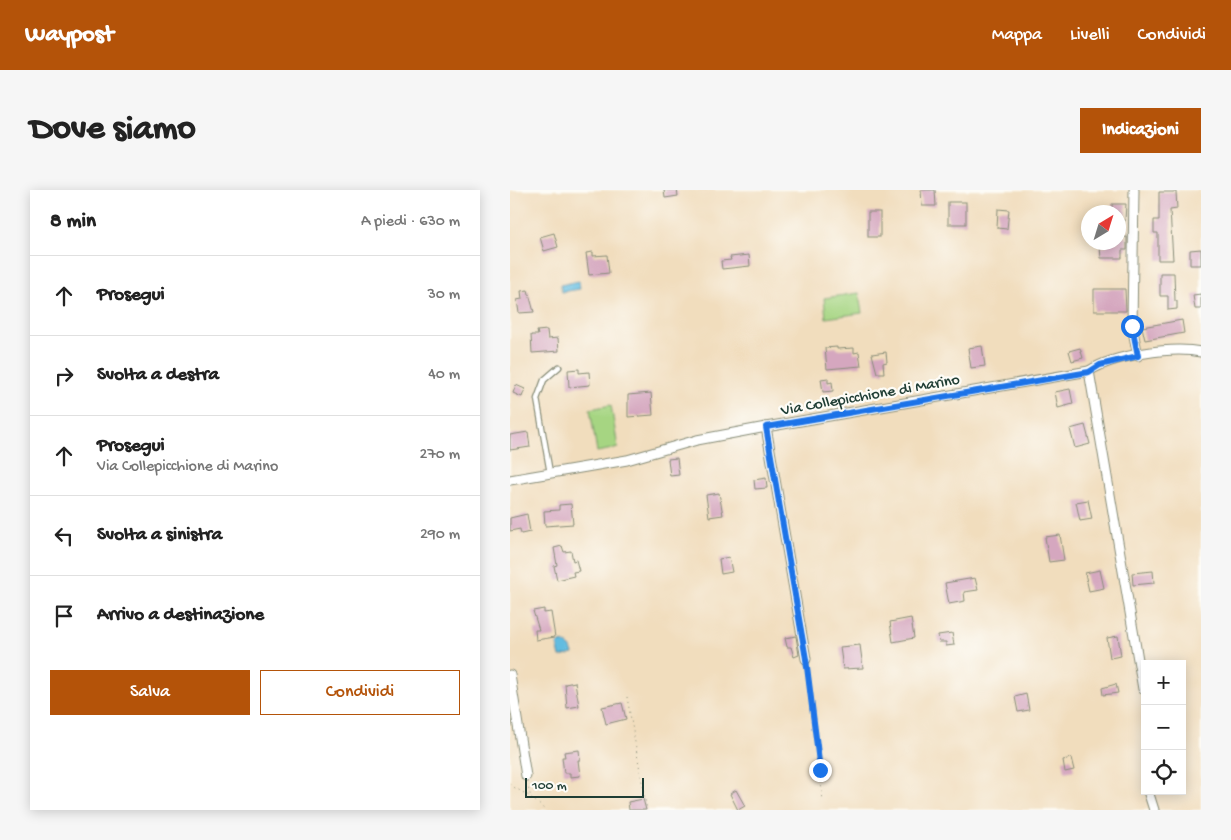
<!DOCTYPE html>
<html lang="it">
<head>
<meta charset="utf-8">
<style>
  :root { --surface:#fff; --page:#f6f6f6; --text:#222; --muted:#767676; --line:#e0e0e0; --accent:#b45309 }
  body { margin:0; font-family:"Gochi Hand",sans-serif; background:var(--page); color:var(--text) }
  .controls { position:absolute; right:15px; bottom:15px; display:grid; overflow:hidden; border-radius:0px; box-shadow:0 2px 12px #0003 }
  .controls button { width:45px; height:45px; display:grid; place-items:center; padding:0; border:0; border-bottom:1px solid var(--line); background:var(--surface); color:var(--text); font:25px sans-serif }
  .compass { position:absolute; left:571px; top:15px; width:45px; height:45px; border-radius:50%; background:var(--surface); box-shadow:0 2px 12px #0003; rotate:38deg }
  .scale { position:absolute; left:15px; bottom:12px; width:119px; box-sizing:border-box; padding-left:5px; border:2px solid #1f3d34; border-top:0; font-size:14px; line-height:18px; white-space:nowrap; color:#1f3d34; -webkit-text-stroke:4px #fdfcf7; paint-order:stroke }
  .stop { position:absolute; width:15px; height:15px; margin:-11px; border:4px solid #1a73e8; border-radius:50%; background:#fff }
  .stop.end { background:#1a73e8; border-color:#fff; box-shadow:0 1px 5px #0008 }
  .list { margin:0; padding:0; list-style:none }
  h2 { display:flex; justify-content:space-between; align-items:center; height:65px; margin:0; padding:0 20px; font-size:21px }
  h2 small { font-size:16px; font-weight:400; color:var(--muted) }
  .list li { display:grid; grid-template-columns:32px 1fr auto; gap:15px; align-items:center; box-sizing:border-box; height:80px; padding:0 20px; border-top:1px solid var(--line) }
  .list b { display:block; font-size:19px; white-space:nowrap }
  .list p { margin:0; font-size:16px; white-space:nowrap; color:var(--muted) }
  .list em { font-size:16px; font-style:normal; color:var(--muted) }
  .actions { display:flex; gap:10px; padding:15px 20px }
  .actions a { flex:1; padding:11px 0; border:1px solid var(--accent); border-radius:0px; text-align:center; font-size:18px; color:var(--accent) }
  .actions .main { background:var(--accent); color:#fff }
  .icon { flex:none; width:28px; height:28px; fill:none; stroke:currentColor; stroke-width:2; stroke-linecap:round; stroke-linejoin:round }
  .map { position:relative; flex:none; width:691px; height:620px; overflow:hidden; border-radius:0px }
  header { display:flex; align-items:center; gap:30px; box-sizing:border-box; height:70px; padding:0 25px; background:var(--accent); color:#fff }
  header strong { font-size:24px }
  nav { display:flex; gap:28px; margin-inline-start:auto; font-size:18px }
  .intro { display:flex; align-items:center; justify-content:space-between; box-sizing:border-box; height:120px; padding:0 30px }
  h1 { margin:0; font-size:35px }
  .button { padding:12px 22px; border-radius:0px; background:var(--accent); color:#fff; font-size:18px; font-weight:700 }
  main { display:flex; gap:30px; padding:0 30px }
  aside { flex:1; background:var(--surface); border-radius:0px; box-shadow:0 2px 12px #0003 }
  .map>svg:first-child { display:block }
</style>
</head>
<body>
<header>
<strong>Waypost</strong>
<nav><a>Mappa</a><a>Livelli</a><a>Condividi</a></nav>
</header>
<div class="intro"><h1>Dove siamo</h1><a class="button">Indicazioni</a></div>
<main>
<aside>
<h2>8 min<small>A piedi · 630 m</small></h2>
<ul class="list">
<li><svg class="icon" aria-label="ahead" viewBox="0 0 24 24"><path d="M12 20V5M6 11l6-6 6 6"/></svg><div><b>Prosegui</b></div><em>30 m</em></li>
<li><svg class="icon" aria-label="right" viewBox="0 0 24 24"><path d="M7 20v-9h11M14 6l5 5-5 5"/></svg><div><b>Svolta a destra</b></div><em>40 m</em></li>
<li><svg class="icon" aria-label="ahead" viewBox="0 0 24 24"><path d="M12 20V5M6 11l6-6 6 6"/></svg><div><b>Prosegui</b><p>Via Collepicchione di Marino</p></div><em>270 m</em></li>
<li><svg class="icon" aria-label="left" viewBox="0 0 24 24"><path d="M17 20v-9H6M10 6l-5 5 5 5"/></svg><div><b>Svolta a sinistra</b></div><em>290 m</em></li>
<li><svg class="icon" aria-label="arrive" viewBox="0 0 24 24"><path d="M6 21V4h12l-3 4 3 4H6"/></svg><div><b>Arrivo a destinazione</b></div></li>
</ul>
<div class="actions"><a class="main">Salva</a><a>Condividi</a></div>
</aside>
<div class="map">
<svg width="691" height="620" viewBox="0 0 691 620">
  <rect width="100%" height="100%" fill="#fdfcf7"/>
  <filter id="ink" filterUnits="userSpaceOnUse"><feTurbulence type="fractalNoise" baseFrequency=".02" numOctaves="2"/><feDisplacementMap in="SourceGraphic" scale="10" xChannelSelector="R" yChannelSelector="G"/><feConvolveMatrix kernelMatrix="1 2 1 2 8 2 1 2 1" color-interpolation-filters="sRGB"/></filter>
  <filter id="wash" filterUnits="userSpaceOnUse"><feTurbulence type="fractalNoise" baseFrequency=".0096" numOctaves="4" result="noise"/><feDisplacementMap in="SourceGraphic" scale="20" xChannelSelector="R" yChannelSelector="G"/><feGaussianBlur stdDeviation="1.12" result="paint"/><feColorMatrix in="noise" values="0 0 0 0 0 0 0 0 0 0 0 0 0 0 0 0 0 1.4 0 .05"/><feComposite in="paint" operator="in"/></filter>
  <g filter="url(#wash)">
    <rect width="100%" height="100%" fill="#f1ddbd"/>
    <!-- green -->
    <g fill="#a6d582" stroke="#62895b">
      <path d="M349 103 352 123 316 128 314 108Z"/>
      <path d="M101 215 108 258 87 262 80 219Z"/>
    </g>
    <!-- water -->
    <g fill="#62bce0" stroke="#407c8a">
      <path d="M69 91 70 99 52 102 50 95Z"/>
      <path d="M54 452 61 458 63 464 50 467 47 454Z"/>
    </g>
    <g id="blocks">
      <!-- building -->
      <g fill="#d5a7bf">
        <path d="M154 0H167L168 6 155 8Z"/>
        <path d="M411 0H425L426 16H412Z"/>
        <path d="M649 2H666L667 19 660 20 663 70H648V43H644V30H649Z"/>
        <rect x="438" y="12" width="18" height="22"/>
        <path d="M602 14H616L615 31H608V22H602Z"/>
        <path d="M488 19 499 20 497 39 487 38Z"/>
        <rect x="358" y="22" width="12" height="25"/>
        <path d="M44 43 48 57 34 61 30 47Z"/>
        <path d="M608 47H617V60H612V68H591L590 57H597V52H608Z"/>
        <path d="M691 59V75H680V60Z"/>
        <path d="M83 62V66L97 65 99 83 79 85 76 63Z"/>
        <path d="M239 65 240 76 212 79 211 71 221 70 220 67Z"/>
        <path d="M650 83H664L665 111H667V119L658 120V106H650Z"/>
        <path d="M584 99H615L616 121H584Z"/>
        <path d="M18 100 24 122 9 123 7 110 12 109 11 101Z"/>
        <path d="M691 104V119H685L683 105Z"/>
        <path d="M672 130 674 143 635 150 632 137Z"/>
        <path d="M37 140 38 149 48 148 49 161 22 163 21 145H28L27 141Z"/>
        <path d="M472 156 475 176 461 178 458 158Z"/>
        <path d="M327 157V159L344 158V163L349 162 351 176 317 179 315 158Z"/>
        <path d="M570 158 573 168 562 171 559 161Z"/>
        <path d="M376 162 377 172 373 173 374 183H367L362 164Z"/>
        <path d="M69 179V183L79 182 80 195 59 197 58 180Z"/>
        <path d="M318 188V193L322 192 323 201 313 202 311 189Z"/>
        <path d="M6 195 15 199 12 207 3 203Z"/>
        <path d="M560 199 563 214 548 218 545 202Z"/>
        <path d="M141 203 143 225 118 227V205Z"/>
        <path d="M575 235 580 254 565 258 560 239Z"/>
        <path d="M18 242 20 257 0 260V245Z"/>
        <path d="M167 268 169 285 160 286 158 269Z"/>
        <path d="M256 288 257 298 245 299 244 290Z"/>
        <path d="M209 303 213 325 199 327 196 305Z"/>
        <path d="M578 310 582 329 570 331 566 312Z"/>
        <path d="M61 314 63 334 35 336 34 321 49 320V315Z"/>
        <path d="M17 324 20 342 11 344 10 339 0 341V328Z"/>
        <path d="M550 345 554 370 539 372 535 347Z"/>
        <path d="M52 356 54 362 61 361 63 371 66 370 69 381 63 382 64 386 47 390 44 376 47 375 44 358Z"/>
        <path d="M219 367 222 382 211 384 209 369Z"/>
        <path d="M590 380 594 398 579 401 575 383Z"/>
        <path d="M643 381 644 393 623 395 622 383Z"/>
        <path d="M465 388 468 400 454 402 455 411 439 414 435 393Z"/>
        <path d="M34 419V423L41 422 45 447 26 450 25 440H29L23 421Z"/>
        <path d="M401 428 404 448 383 452 380 432Z"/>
        <path d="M442 443 444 455 436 456V452H429L428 445Z"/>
        <path d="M286 446 289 465 284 467 281 457H277L275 448Z"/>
        <path d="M608 446 611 466 600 468 597 448Z"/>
        <path d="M350 455 353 478 333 479 330 457Z"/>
        <path d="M65 492 69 516 57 518 55 494Z"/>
        <path d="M606 494 608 503 593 505 592 498Z"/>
        <path d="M516 504 519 520 508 522 505 507Z"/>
        <path d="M112 513 116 529 96 534 92 517Z"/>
        <path d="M69 560 70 570H68L70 586 60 587V583H54L52 567H55L54 562Z"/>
        <path d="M561 568 564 580 555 582 553 570Z"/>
        <path d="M226 600 235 616 228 620 220 604Z"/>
        <path d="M133 609 136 620H119L118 612Z"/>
      </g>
    </g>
  </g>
  <g filter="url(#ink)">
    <use href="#blocks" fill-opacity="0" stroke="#888d78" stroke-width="1"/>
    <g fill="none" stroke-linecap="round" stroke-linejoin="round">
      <defs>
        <path id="service" d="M40 283 27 209 34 190 49 177"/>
        <g id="minor">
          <path d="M624 0 622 136 628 166"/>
          <path d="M579 181 633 499"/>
          <path d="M256 237 296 469"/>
          <path d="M0 290 117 270 187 250 256 237 579 181C604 165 662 156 691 162"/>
          <path d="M0 485 16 586"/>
          <path d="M638 601 644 620"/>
        </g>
      </defs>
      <!-- service casing -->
      <use href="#service" stroke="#888d78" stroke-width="7"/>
      <!-- minor casing -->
      <use href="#minor" stroke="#888d78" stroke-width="11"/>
      <!-- path -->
      <g stroke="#888d78" stroke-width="1" stroke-dasharray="1 4" stroke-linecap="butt">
        <path d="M298 477 313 611"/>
        <path d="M117 507 137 620"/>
        <path d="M17 594 21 607"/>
        <path d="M0 595 21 607 35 620"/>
      </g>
      <!-- service -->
      <use href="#service" stroke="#fff" stroke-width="4.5"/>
      <!-- minor -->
      <use href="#minor" stroke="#fff" stroke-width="9"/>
    </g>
  </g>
  <g fill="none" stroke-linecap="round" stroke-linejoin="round" filter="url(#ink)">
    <!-- route -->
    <path stroke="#1a73e8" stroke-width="6" d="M310 580 296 469 256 237 579 182 590 175 628 166 622 136"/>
  </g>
  <g text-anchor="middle" stroke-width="4.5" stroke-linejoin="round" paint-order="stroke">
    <!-- street labels -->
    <g font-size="16" fill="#1f3d34" stroke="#fdfcf7">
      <text transform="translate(360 203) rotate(-10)" y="6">Via Collepicchione di Marino</text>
    </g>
  </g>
</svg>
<div class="controls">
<button>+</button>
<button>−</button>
<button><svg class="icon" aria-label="locate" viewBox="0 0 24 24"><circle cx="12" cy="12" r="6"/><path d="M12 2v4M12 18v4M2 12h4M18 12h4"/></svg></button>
</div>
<svg class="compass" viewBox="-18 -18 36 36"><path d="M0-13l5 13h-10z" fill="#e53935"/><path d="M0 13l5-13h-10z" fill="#767676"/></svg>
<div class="scale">100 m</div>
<div class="stop" style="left:622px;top:136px"></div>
<div class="stop end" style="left:310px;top:580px"></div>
</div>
</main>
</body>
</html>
